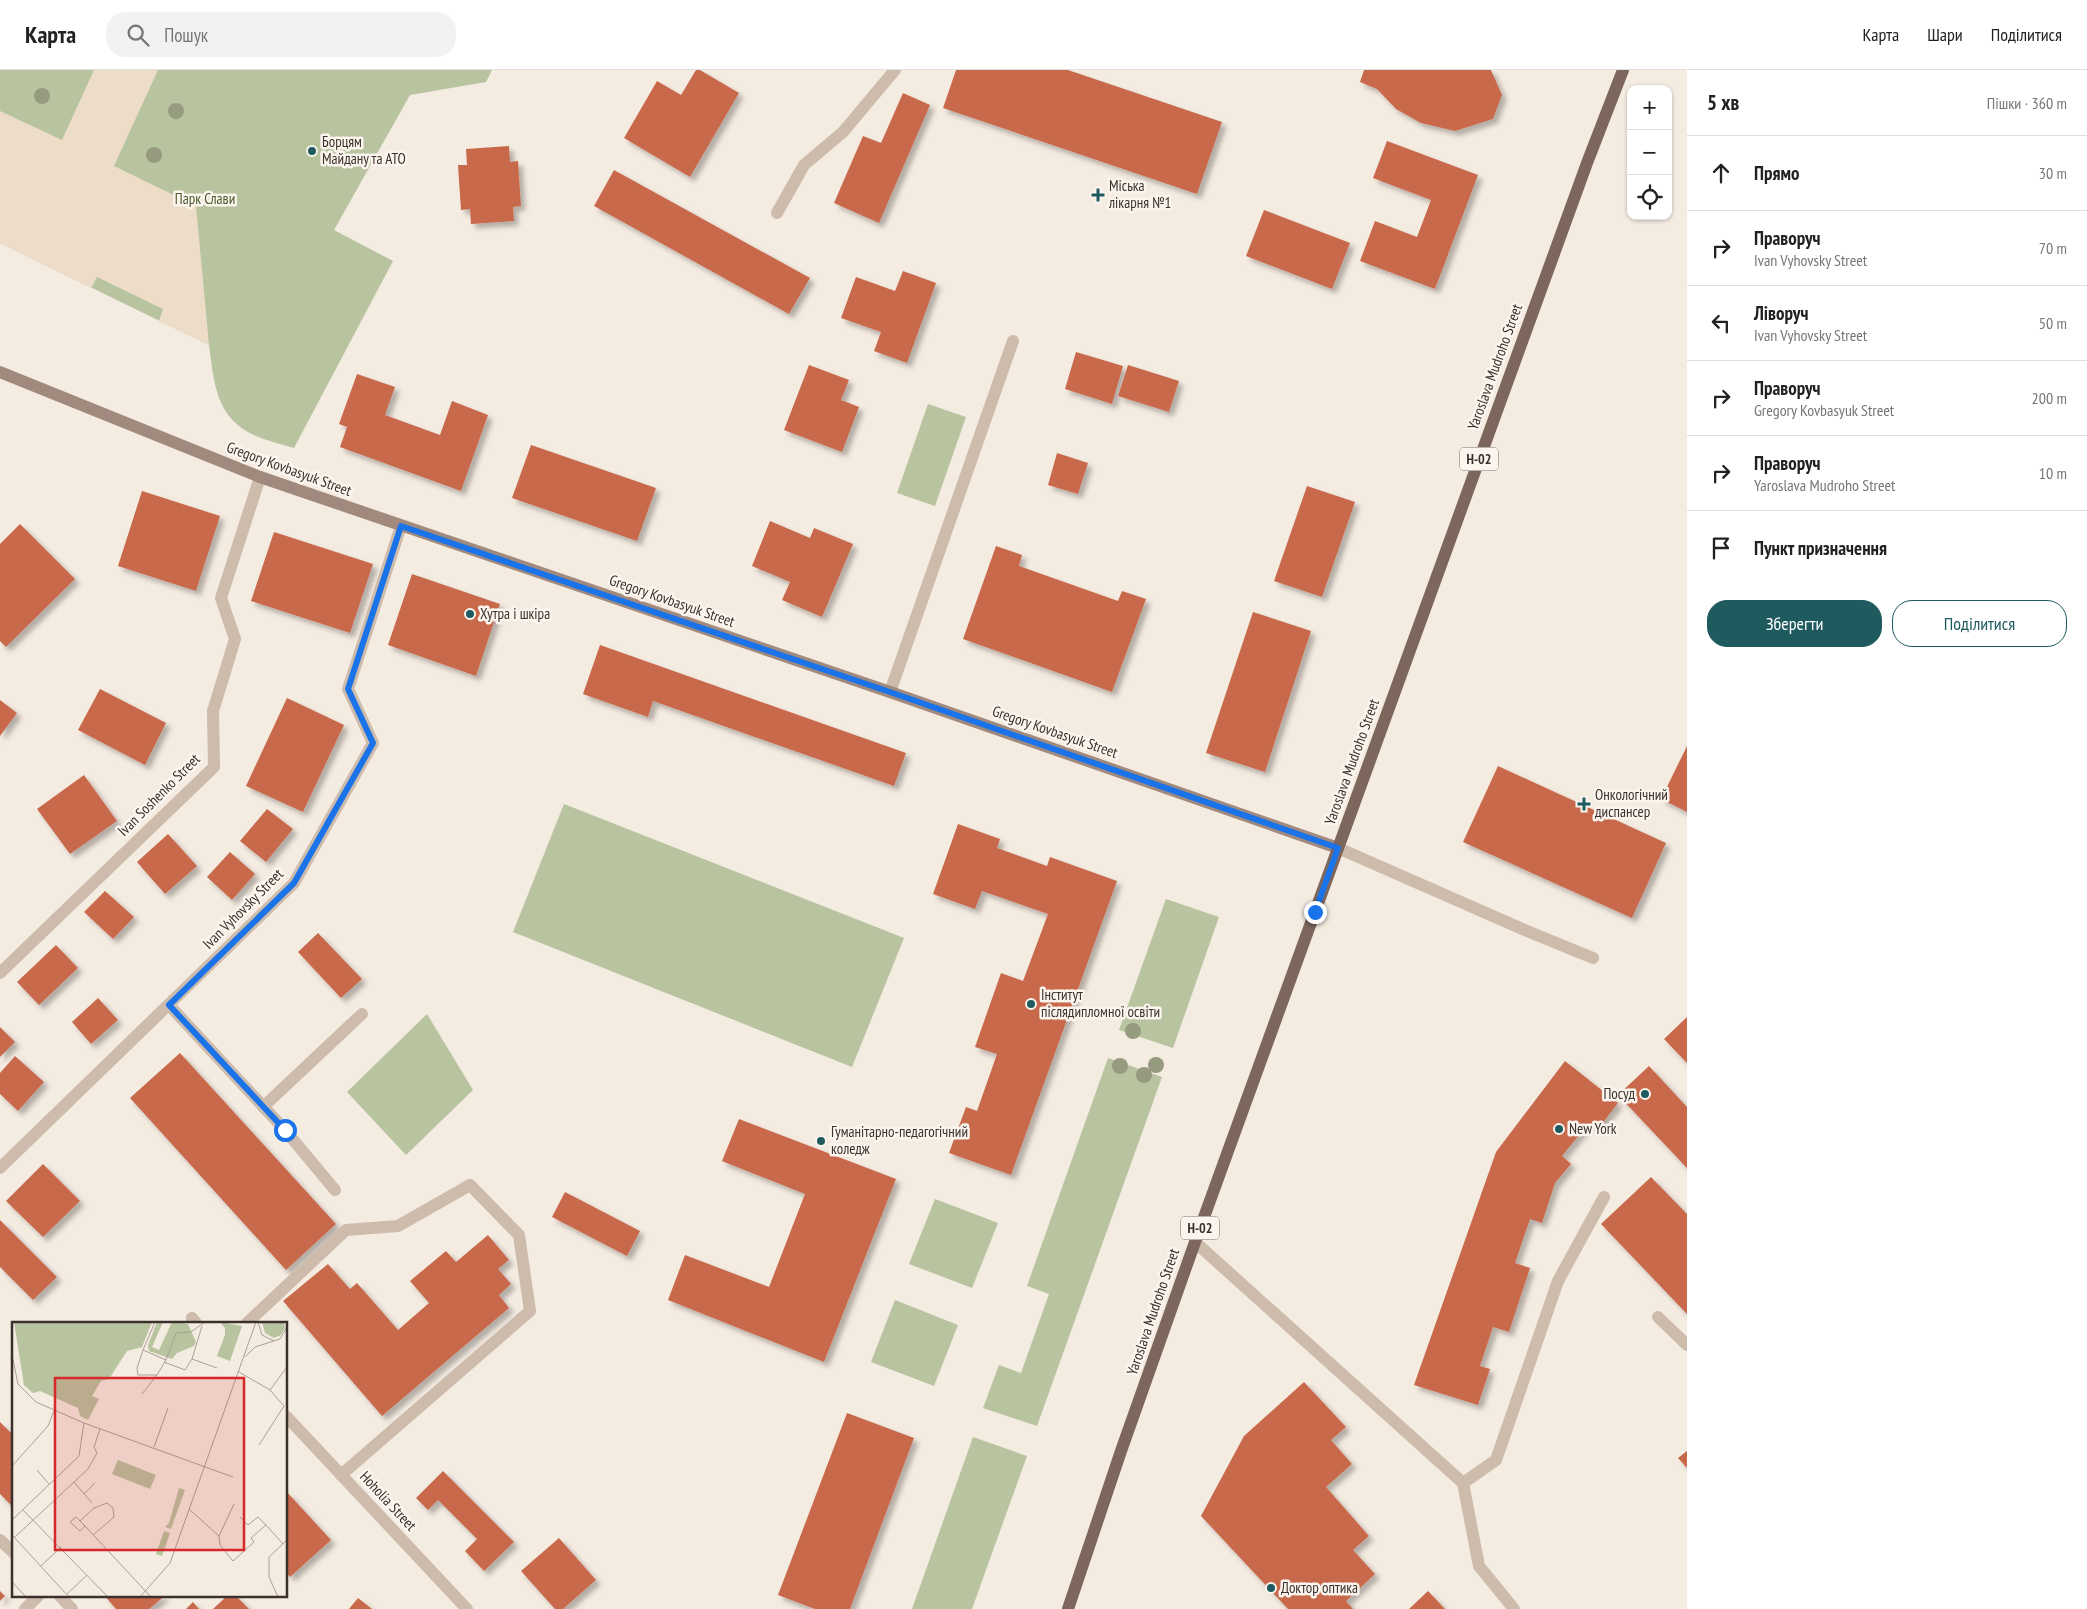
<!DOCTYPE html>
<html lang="uk">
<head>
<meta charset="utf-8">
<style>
  :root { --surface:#fff; --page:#f2f2f2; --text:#222; --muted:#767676; --line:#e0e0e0; --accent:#1f5a5e }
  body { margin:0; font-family:"PT Sans Narrow",sans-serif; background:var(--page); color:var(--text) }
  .controls { position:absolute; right:15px; top:15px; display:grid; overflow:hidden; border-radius:10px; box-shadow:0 1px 4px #0004 }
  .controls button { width:45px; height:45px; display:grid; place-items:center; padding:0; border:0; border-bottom:1px solid var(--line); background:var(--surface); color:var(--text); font:25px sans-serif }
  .stop { position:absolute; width:15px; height:15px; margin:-11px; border:4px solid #1a73e8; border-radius:50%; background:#fff }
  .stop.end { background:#1a73e8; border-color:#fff; box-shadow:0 1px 5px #0008 }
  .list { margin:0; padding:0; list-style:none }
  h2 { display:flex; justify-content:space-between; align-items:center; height:65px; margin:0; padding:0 20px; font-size:21px }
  h2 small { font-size:16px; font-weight:400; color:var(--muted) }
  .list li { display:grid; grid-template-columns:32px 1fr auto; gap:15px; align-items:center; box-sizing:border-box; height:75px; padding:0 20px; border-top:1px solid var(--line) }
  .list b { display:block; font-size:19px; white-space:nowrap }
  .list p { margin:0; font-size:16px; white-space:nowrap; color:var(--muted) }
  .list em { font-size:16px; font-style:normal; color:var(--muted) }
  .actions { display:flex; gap:10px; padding:15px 20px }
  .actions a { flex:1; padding:11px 0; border:1px solid var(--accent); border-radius:20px; text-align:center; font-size:18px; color:var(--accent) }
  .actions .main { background:var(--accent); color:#fff }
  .icon { flex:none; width:28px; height:28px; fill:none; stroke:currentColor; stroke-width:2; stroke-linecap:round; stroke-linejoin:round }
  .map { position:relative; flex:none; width:1687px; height:1539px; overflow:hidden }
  header { display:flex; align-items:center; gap:30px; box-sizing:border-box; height:70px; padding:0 25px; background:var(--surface); border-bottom:1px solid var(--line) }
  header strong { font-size:24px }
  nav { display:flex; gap:28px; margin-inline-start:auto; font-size:18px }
  .search { width:350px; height:45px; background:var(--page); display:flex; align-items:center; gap:12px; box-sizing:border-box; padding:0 18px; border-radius:20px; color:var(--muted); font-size:19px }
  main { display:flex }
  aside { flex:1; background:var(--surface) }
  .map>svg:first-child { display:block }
</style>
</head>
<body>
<header>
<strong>Карта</strong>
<div class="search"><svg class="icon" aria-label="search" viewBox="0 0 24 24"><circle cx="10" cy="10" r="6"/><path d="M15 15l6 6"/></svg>Пошук</div>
<nav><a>Карта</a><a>Шари</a><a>Поділитися</a></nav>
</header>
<main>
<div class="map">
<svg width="1687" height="1539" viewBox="0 0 1687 1539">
  <defs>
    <filter id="shadow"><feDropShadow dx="4.5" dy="4.5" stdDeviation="2.5" flood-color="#0004"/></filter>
  </defs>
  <rect width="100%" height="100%" fill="#f4ebe1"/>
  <!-- green -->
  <g fill="#b8c4a0">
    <path d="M0 0H492L486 12 410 25 334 160 393 191 294 378C281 374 268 371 256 366 216 349 214 313 209 275L0 173Z"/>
    <path d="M928 334 966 347 935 436 897 423Z"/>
    <path d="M564 734 904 868 852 997 513 862Z"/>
    <path d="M1166 829 1219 847 1173 978 1119 960Z"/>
    <path d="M427 944 473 1020 406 1085 347 1022Z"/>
    <path d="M1108 988 1162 1007 1037 1356 983 1338 999 1295 1021 1303 1049 1224 1027 1216Z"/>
    <path d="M935 1129 998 1153 972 1218 909 1194Z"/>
    <path d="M895 1230 958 1255 934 1316 871 1292Z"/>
    <path d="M973 1367 1027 1386 972 1539H912Z"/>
  </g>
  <!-- plaza -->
  <path fill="#ecdcc8" d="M94 0H158L114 96 196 136 209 275 159 251 163 239 97 207 91 218 0 173V41L62 70Z"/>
  <!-- building -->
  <g fill="#c8694b" filter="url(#shadow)">
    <path d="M696 0H700L739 23 690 107 624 68 657 11 681 25Z"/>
    <path d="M956 0H1068L1222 52 1197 124 943 38Z"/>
    <path d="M1364 0H1491L1502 25 1493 49 1455 61 1421 53 1396 39 1377 19 1360 12Z"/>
    <path d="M903 23 930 35 879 153 834 133 863 66 881 73Z"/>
    <path d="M1387 71 1478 105 1435 219 1360 191 1375 151 1417 167 1431 130 1373 108Z"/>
    <path d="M509 76 510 92 518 91 521 136 513 137 514 151 471 154 470 139 461 140 458 95H467L466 79Z"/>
    <path d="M614 100 810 208 789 244 594 136Z"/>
    <path d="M1264 140 1350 173 1332 219 1246 186Z"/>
    <path d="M903 201 936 213 907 293 874 281 881 262 841 248 856 207 895 221Z"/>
    <path d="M1076 282 1123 296 1112 334 1065 319Z"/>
    <path d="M809 295 849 310 841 330 859 337 842 382 784 360Z"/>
    <path d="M1128 295 1179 311 1169 342 1118 326Z"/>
    <path d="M357 304 395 317 385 345 440 365 452 331 488 345 461 421 340 377 347 357 339 354Z"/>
    <path d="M531 375 656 418 637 471 512 428Z"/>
    <path d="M1057 383 1088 393 1078 424 1048 415Z"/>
    <path d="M1307 416 1355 432 1322 527 1274 511Z"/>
    <path d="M142 421 220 446 196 521 118 496Z"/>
    <path d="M770 451 810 468 814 458 853 474 822 547 782 530 790 512 752 496Z"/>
    <path d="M20 454 75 509 6 577 0 571V474Z"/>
    <path d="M274 462 373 494 350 563 251 531Z"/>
    <path d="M996 476 1022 485 1019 496 1118 531 1122 521 1146 529 1112 622 963 569Z"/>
    <path d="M412 504 500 534 476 606 388 575Z"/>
    <path d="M1253 542 1311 561 1265 702 1206 683Z"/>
    <path d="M600 575 906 683 894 716 653 631 648 647 583 624Z"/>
    <path d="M100 619 166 653 145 695 78 660Z"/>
    <path d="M287 628 344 655 303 742 246 716Z"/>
    <path d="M0 630 17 643 0 666Z"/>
    <path d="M1687 676V742L1661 729Z"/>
    <path d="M1498 696 1666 773 1632 848 1463 772Z"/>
    <path d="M84 705 117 751 70 784 37 739Z"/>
    <path d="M267 739 293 759 266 792 240 771Z"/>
    <path d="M958 754 1000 769 997 778 1047 796 1050 787 1117 811 1011 1105 949 1083 966 1037 977 1041 997 984 975 977 1001 903 1023 911 1048 844 982 821 975 839 933 824Z"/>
    <path d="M168 764 197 796 165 824 137 792Z"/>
    <path d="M230 782 255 804 232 830 207 807Z"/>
    <path d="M105 821 134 847 113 869 84 842Z"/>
    <path d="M318 863 362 909 341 928 298 882Z"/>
    <path d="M56 875 78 898 39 935 17 912Z"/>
    <path d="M98 928 118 950 91 974 72 952Z"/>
    <path d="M1687 947V993L1664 969Z"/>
    <path d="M0 957 15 972 0 987Z"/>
    <path d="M180 983 336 1154 286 1200 130 1028Z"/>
    <path d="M15 986 44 1012 18 1041 0 1024V1003Z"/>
    <path d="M1565 991 1618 1033 1598 1059 1589 1053 1562 1086 1571 1094 1555 1113 1542 1153 1530 1149 1515 1193 1530 1198 1509 1262 1493 1257 1480 1296 1490 1299 1478 1335 1414 1315 1496 1082Z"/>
    <path d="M1649 996 1687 1037V1098L1618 1025Z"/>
    <path d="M739 1049 896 1109 824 1292 668 1230 685 1185 769 1217 805 1124 722 1091Z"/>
    <path d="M43 1094 80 1131 43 1167 6 1131Z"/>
    <path d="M1651 1107 1687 1144V1244L1601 1154Z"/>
    <path d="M565 1122 640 1161 627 1186 552 1147Z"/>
    <path d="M0 1150 57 1207 33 1230 0 1197Z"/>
    <path d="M488 1165 509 1190 498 1199 511 1214 499 1225 509 1238 382 1346 283 1231 328 1194 350 1219 357 1213 398 1260 429 1233 410 1211 446 1181 456 1192Z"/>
    <path d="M1304 1312 1346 1357 1331 1370 1352 1394 1326 1417 1369 1466 1353 1480 1375 1504 1346 1531 1353 1539H1288L1201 1446 1244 1366Z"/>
    <path d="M847 1343 914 1368 850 1539H815L778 1525Z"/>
    <path d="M0 1352 14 1366V1438L0 1424Z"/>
    <path d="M1687 1381V1398L1678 1388Z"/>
    <path d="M443 1401 514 1472 484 1501 465 1481 477 1469 438 1430 428 1440 416 1428Z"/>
    <path d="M286 1421 331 1470 290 1507 286 1502Z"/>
    <path d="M559 1468 596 1510 563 1539H555L521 1501Z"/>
    <path d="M0 1521 5 1526 0 1531Z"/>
    <path d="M1428 1521 1445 1539H1409Z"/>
    <path d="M104 1525H166L149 1539H116Z"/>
    <path d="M228 1525H235L249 1539H213Z"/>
    <path d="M358 1528 372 1539H349Z"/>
    <path d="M193 1532 199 1539H186Z"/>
  </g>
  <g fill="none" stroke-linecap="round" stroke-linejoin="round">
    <!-- lane -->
    <g stroke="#cdbbac" stroke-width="12">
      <path d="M777 143 804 95 843 62 895 0"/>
      <path d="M890 622 1013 271"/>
      <path d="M1338 778 1527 861 1593 888"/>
      <path d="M169 935 285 1060 335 1120"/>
      <path d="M263 1037 362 944"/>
      <path d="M1195 1172 1463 1413 1479 1496 1514 1539"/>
      <path d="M1658 1247 1687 1275"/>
      <path d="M247 1253 346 1160 398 1156 470 1115 519 1165 530 1241 341 1405"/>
      <path d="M1463 1413 1496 1390 1558 1211 1604 1127"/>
      <path d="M25 1539 39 1525"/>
    </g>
    <!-- street -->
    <g stroke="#cdbbac" stroke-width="12">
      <path d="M0 903 214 697 213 641 235 569 221 528 260 407"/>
      <path d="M0 1098 294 813 373 673 348 619 401 456"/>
      <path d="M192 1248 196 1253"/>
      <path d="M286 1346 467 1539"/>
      <path d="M0 1470 14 1483"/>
      <path d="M59 1525 72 1539"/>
    </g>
    <!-- secondary -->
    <path stroke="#a18a7d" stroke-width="12" d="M0 302 260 407 890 622 1338 778"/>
    <!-- primary -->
    <path stroke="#7d675c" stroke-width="12" d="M1068 1539 1121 1381 1195 1172 1587 93 1623 0"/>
  </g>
  <!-- trees -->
  <g fill="#969b7f">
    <circle cx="42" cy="26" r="8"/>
    <circle cx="176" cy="41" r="8"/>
    <circle cx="154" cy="85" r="8"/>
    <circle cx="1133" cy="961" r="8"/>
    <circle cx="1156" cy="995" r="8"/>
    <circle cx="1120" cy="996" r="8"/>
    <circle cx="1144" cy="1005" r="8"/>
  </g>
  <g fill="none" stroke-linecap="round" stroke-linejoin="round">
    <!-- route -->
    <path stroke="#1a73e8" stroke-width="6" d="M285 1060 169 935 294 813 373 673 348 619 401 456 890 622 1338 778 1315 842"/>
  </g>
  <!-- markers -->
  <g fill="#1f5a5e" stroke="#fbf5ee" stroke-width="2">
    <circle cx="312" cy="81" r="5"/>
    <path d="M1095.5 117.5h5v5h5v5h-5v5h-5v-5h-5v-5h5z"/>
    <circle cx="470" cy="544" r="5"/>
    <path d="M1581.5 726.5h5v5h5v5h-5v5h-5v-5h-5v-5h5z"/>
    <circle cx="1031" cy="934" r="5"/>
    <circle cx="1645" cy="1024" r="5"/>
    <circle cx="1559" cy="1059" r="5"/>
    <circle cx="821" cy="1071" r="5"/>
    <circle cx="1271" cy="1518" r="5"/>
  </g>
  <g text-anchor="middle" stroke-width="5" stroke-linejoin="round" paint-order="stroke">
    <!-- shield labels -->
    <g fill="#fbf5ee" stroke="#756b66" stroke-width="1">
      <rect x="1460" y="377.5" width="38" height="23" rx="4"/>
      <rect x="1181" y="1146.5" width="38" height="23" rx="4"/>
    </g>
    <g font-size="14" font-weight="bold" fill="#3b302b">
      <text x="1479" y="394">Н-02</text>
      <text x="1200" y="1163">Н-02</text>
    </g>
    <!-- poi labels -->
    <g font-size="15" fill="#3b302b" stroke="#fbf5ee" text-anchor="start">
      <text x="322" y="77">Борцям<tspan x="322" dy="17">Майдану та АТО</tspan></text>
      <text x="1109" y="121">Міська<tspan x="1109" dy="17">лікарня №1</tspan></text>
      <text x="480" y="549">Хутра і шкіра</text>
      <text x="1595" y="730">Онкологічний<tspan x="1595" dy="17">диспансер</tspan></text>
      <text x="1041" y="930">Інститут<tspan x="1041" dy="17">післядипломної освіти</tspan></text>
      <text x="1635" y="1029" text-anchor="end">Посуд</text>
      <text x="1569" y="1064">New York</text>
      <text x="831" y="1067">Гуманітарно-педагогічний<tspan x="831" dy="17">коледж</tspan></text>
      <text x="1281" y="1523">Доктор оптика</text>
    </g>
    <!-- park labels -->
    <g font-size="15" fill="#4a5a2e" stroke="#fbf5ee">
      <text x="205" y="134">Парк Слави</text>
    </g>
    <!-- street labels -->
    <g font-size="15" fill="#3b302b" stroke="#fbf5ee">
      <text transform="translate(1495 297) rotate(-70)" y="5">Yaroslava Mudroho Street</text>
      <text transform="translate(289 399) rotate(20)" y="5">Gregory Kovbasyuk Street</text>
      <text transform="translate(672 531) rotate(19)" y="5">Gregory Kovbasyuk Street</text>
      <text transform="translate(1055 662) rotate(19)" y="5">Gregory Kovbasyuk Street</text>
      <text transform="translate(1352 692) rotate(-70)" y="5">Yaroslava Mudroho Street</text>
      <text transform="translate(159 725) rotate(-45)" y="5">Ivan Soshenko Street</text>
      <text transform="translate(243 839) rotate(-45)" y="5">Ivan Vyhovsky Street</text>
      <text transform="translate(1153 1242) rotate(-71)" y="5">Yaroslava Mudroho Street</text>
      <text transform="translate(388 1431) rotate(47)" y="5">Hoholia Street</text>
    </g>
  </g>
  <!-- overview -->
  <g transform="translate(12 1252)">
    <rect width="275" height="275" fill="#f4ebe1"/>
    <path d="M2 0H140L130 25 115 29 97 57 89 59 80 74 87 77 76 98 68 94 66 86 28 69 21 71 12 63ZM145 0H151L140 25 147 28 160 0 176 2 184 20 182 24 165 31 160 37 137 29 136 23ZM208 0 230 4 218 39 205 34 213 13V6ZM250 0H272L273 6 269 13 262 16 253 11ZM106 138 144 153 138 167 100 152ZM167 166 173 168 159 207 153 205 157 201ZM152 209 158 211 150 234 144 232Z" fill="#b8c4a0"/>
    <path fill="none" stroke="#aaa098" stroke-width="1" d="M143 0 131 28 154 38 164 11 179 10 193 0M246 0 250 13 262 19M131 28 125 46 126 53H145L154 38M0 33 6 62 24 80 72 101 221 155M233 35 243 25 268 17 275 5M180 37 190 4M152 40 173 48 180 37 205 46M227 50 258 68 272 84 247 123M258 68 275 45M130 72 145 53M142 125 156 86M0 144 36 104 42 89M25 148 37 162M62 160 80 181M72 172 83 161M177 187 207 214 208 223 221 239 242 220 239 216 254 203 271 222M11 188 96 275M228 195 236 203 246 195 254 203M0 198 67 134 72 101M68 199 82 186 95 181 101 186 102 195 81 213M73 204 68 209 58 200 64 195 73 204 139 275M1 214 57 275M207 214 222 182M3 215 76 147 85 131 82 125 88 107M29 244 49 225M0 260 14 275M55 272 75 253M128 275 158 241 244 0M266 275 257 255V235L275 218"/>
    <path fill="#d62828" fill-opacity="0.15" stroke="#d62828" stroke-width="2.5" d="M43 56H232V228H43Z"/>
    <rect width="275" height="275" fill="none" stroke="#3b302b" stroke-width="2.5"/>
  </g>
</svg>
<div class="controls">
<button>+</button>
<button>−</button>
<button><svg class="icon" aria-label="locate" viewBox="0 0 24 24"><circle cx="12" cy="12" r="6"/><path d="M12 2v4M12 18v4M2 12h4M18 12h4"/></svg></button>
</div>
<div class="stop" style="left:285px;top:1060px"></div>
<div class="stop end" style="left:1315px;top:842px"></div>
</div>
<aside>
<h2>5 хв<small>Пішки · 360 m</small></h2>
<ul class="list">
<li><svg class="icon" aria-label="ahead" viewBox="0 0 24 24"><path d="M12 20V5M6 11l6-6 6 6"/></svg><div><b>Прямо</b></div><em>30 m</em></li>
<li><svg class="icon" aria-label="right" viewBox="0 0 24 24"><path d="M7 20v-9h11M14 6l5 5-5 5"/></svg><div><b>Праворуч</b><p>Ivan Vyhovsky Street</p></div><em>70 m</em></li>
<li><svg class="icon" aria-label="left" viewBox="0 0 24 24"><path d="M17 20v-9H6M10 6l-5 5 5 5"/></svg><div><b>Ліворуч</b><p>Ivan Vyhovsky Street</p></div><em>50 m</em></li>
<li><svg class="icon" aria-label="right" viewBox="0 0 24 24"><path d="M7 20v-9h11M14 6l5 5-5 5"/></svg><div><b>Праворуч</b><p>Gregory Kovbasyuk Street</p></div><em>200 m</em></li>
<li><svg class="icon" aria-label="right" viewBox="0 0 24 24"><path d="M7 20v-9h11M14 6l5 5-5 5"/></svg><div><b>Праворуч</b><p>Yaroslava Mudroho Street</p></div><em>10 m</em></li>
<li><svg class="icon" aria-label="arrive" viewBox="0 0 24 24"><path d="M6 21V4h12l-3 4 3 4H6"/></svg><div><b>Пункт призначення</b></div></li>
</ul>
<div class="actions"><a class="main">Зберегти</a><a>Поділитися</a></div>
</aside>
</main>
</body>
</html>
